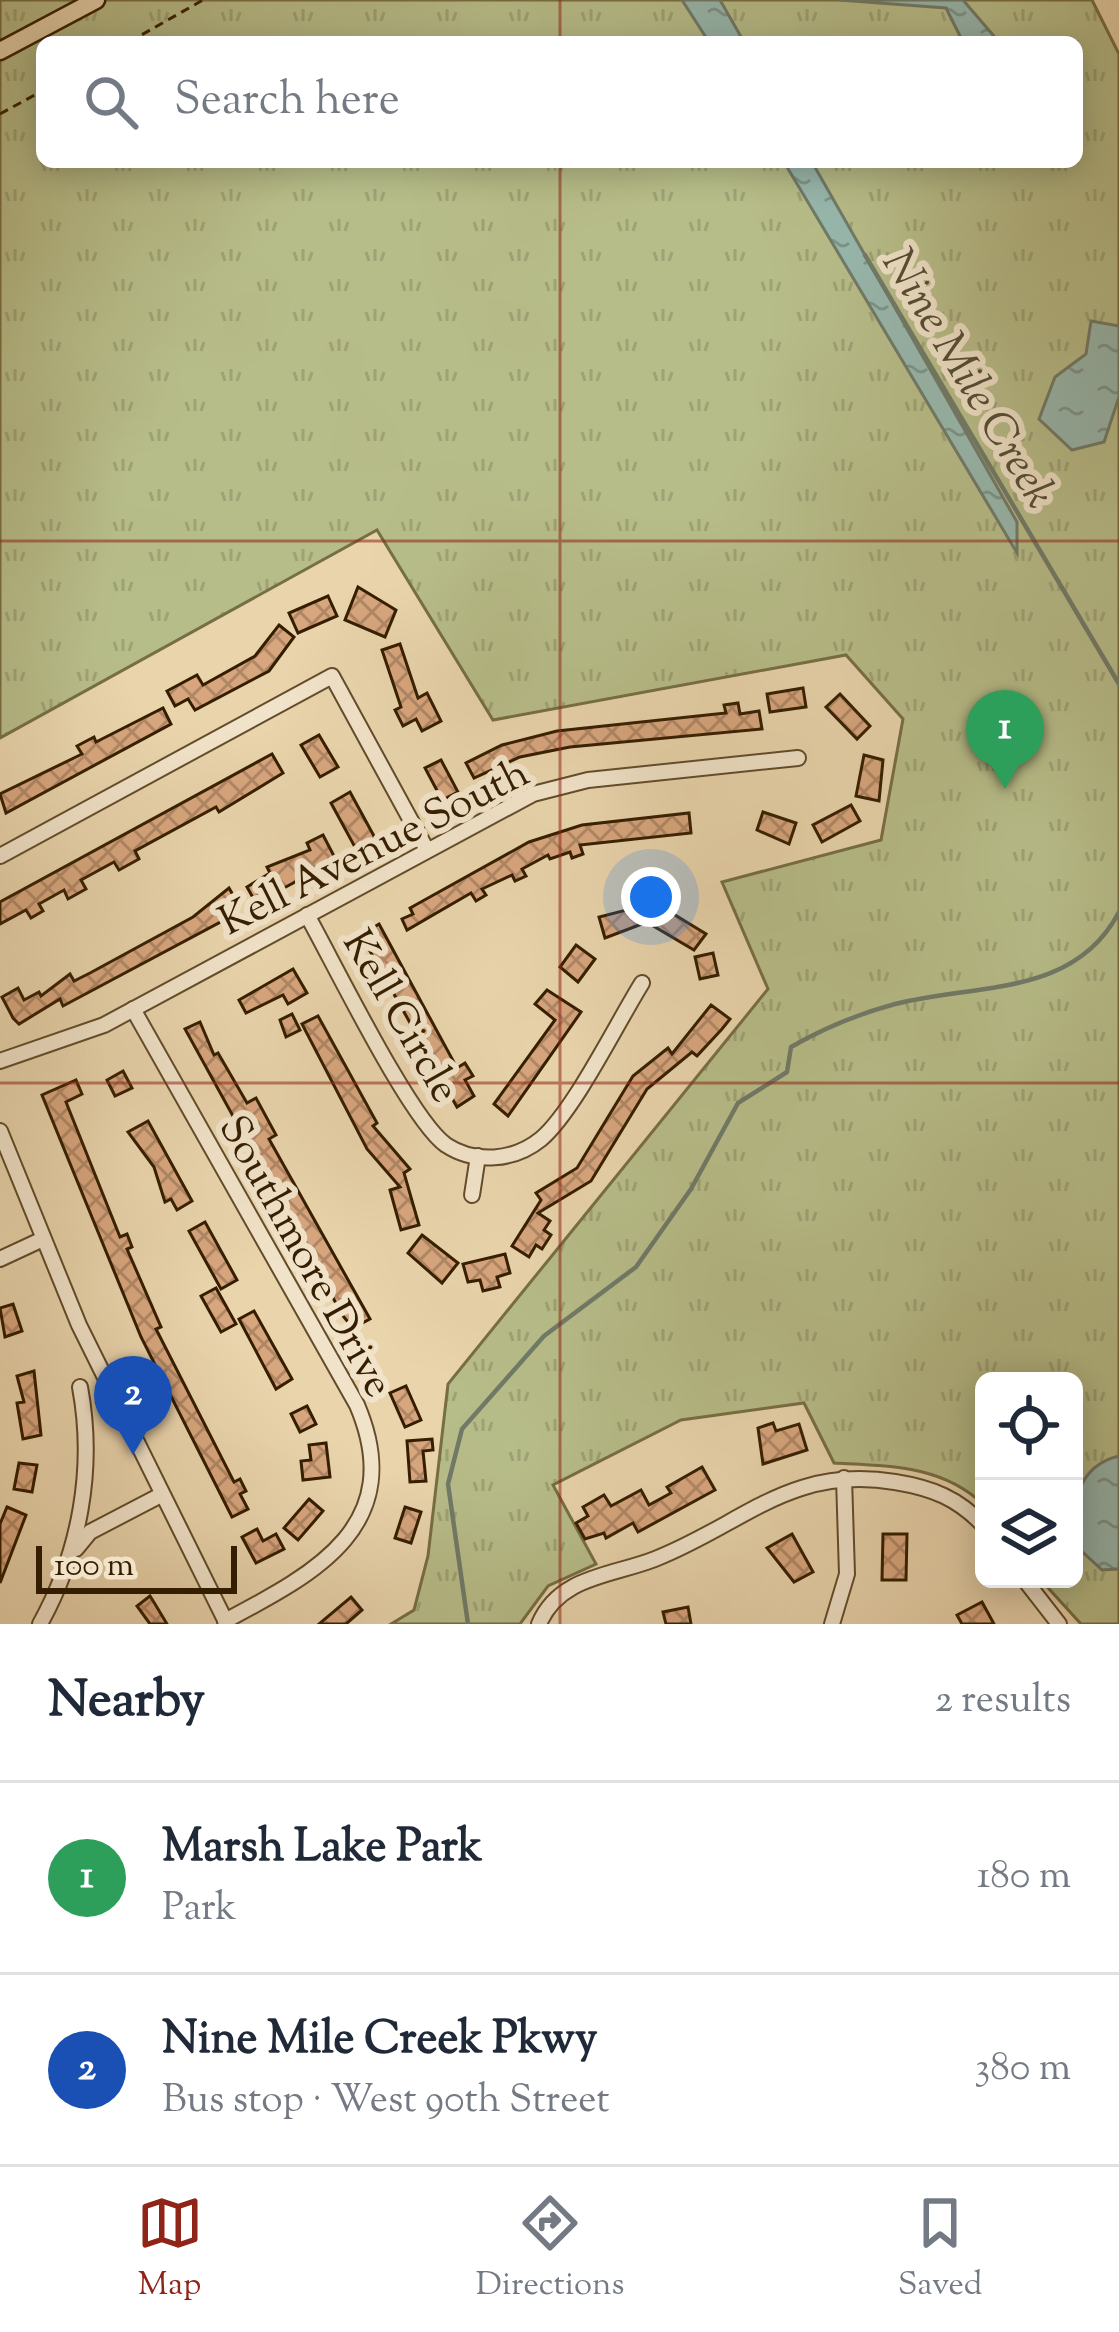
<!DOCTYPE html>
<html lang="en">
<head>
<meta charset="utf-8">
<style>
  :root { --surface:#fff; --page:#f2f2f3; --text:#1f2937; --muted:#747a83; --line:#e0e1e3; --accent:#8f2418 }
  body { margin:0; font-family:"Sorts Mill Goudy",serif; background:var(--page); color:var(--text) }
  .controls { position:absolute; right:36px; bottom:36px; display:grid; overflow:hidden; border-radius:18px; box-shadow:0 6px 30px #0003 }
  .controls button { width:108px; height:108px; display:grid; place-items:center; padding:0; border:0; border-bottom:3px solid var(--line); background:var(--surface); color:var(--text); font:60px sans-serif }
  .scale { position:absolute; left:36px; bottom:30px; width:201px; box-sizing:border-box; padding-left:12px; border:6px solid #351e00; border-top:0; font-size:33px; line-height:42px; white-space:nowrap; color:#351e00; -webkit-text-stroke:9px #f1e3c9; paint-order:stroke }
  .you { position:absolute; left:651px; top:897px; width:42px; height:42px; margin:-30px; border:9px solid #fff; border-radius:50%; background:#1a73e8; box-shadow:0 0 0 18px #1a73e833 }
  .badge { display:grid; place-items:center; width:78px; height:78px; border-radius:50%; background:var(--accent); color:#fff; font-size:39px; font-weight:700 }
  .pin { position:absolute; translate:-50% -99px; filter:drop-shadow(0 3px 6px #0008) }
  .pin::after { content:''; position:absolute; top:63px; width:42px; height:36px; background:inherit; clip-path:polygon(0 0,100% 0,50% 100%) }
  .list { margin:0; padding:0; list-style:none }
  h2 { display:flex; justify-content:space-between; align-items:center; height:156px; margin:0; padding:0 48px; font-size:51px }
  h2 small { font-size:39px; font-weight:400; color:var(--muted) }
  .list li { display:grid; grid-template-columns:78px 1fr auto; gap:36px; align-items:center; box-sizing:border-box; height:192px; padding:0 48px; border-top:3px solid var(--line) }
  .list b { display:block; font-size:45px; white-space:nowrap }
  .list p { margin:0; font-size:39px; white-space:nowrap; color:var(--muted) }
  .list em { font-size:39px; font-style:normal; color:var(--muted) }
  .icon { flex:none; width:66px; height:66px; fill:none; stroke:currentColor; stroke-width:2; stroke-linecap:round; stroke-linejoin:round }
  .map { position:relative; flex:none; width:1119px; height:1624px; overflow:hidden }
  .search { position:absolute; background:var(--surface); box-shadow:0 6px 30px #0003; left:36px; right:36px; top:36px; height:132px; display:flex; align-items:center; gap:30px; box-sizing:border-box; padding:0 42px; border-radius:18px; color:var(--muted); font-size:45px }
  .sheet { height:540px; background:var(--surface) }
  nav { display:flex; justify-content:space-around; align-items:center; box-sizing:border-box; height:168px; border-top:3px solid var(--line); background:var(--surface); font-size:33px; color:var(--muted) }
  nav a { display:grid; justify-items:center; gap:6px }
  nav .on { color:var(--accent) }
  .map>svg:first-child { display:block }
</style>
</head>
<body>
<div class="map">
<svg width="1119" height="1624" viewBox="0 0 1119 1624">
  <defs>
    <pattern id="park-tufts" width="24" height="20" patternUnits="userSpaceOnUse" patternTransform="scale(3)"><rect width="24" height="20" fill="#b7bd89"/><path d="M3 7l-1-3M5 7V3M7 7l1-3M15 17l-1-3M17 17v-4M19 17l1-3" fill="none" stroke="#9ea274"/></pattern>
    <pattern id="water-ripples" width="26" height="14" patternUnits="userSpaceOnUse" patternTransform="scale(3)"><rect width="26" height="14" fill="#97b8ae"/><path d="M2 4q2-2 4 0t4 0M15 11q2-2 4 0t4 0" fill="none" stroke="#7c958b"/></pattern>
    <pattern id="building-cross-hatch" width="8" height="8" patternUnits="userSpaceOnUse" patternTransform="scale(3)"><rect width="8" height="8" fill="#d8a67e"/><path d="M0 0l8 8M0 8l8-8" fill="none" stroke="#b08765"/></pattern>
  </defs>
  <rect width="100%" height="100%" fill="#e9d4ac"/>
  <filter id="stains"><feTurbulence type="fractalNoise" baseFrequency=".00167" numOctaves="4"/><feColorMatrix values="0 0 0 0 .2 0 0 0 0 .09 0 0 0 0 .02 0 0 0 .5 -.17"/></filter>
  <radialGradient id="worn" r=".72"><stop offset=".6" stop-color="#630" stop-opacity="0"/><stop offset="1" stop-color="#630" stop-opacity=".3"/></radialGradient>
  <!-- park -->
  <path fill="url(#park-tufts)" stroke="#766e44" stroke-width="3" fill-rule="evenodd" d="M0 0H1092L1119 54V1624H1081L1040 1579H1074V1381H984V1505C942 1465 889 1466 834 1463L804 1403 681 1420 553 1485 596 1564 548 1586 520 1624H391L414 1610 428 1556 448 1384 768 989 722 882 881 840 903 719 846 655 493 720 377 530 0 738ZM42 42H1077V162H42Z"/>
  <!-- water -->
  <g fill="url(#water-ripples)" stroke="#707a68" stroke-width="3">
    <path d="M682 0H720L744 42H709Z"/>
    <path d="M839 0H963L999 42H963L946 8Z"/>
    <path d="M784 162H812L1017 522V553Z"/>
    <path d="M1091 321 1119 326V397L1104 442 1072 450 1039 419 1055 377 1086 354Z"/>
    <path d="M1119 1456V1569L1102 1570 1074 1544C1074 1506 1074 1467 1119 1456Z"/>
  </g>
  <g fill="none" stroke-linecap="round" stroke-linejoin="round">
    <!-- stream -->
    <g stroke="#707a68" stroke-width="4.5">
      <path d="M865 255 1119 684"/>
      <path d="M468 1624 448 1484 462 1429 544 1336 636 1267 691 1189 738 1103 787 1072 791 1047C824 1028 858 1014 895 1004 975 983 1074 998 1119 912"/>
    </g>
  </g>
  <!-- building -->
  <g fill="url(#building-cross-hatch)" stroke="#351e00" stroke-width="3">
    <path d="M358 587 396 610 385 637 345 620Z"/>
    <path d="M328 596 337 616 298 633 289 613Z"/>
    <path d="M279 625 294 637 269 671 195 710 188 699 175 706 167 691 197 675 203 685 255 656Z"/>
    <path d="M400 644 418 698 427 693 441 721 422 731 416 719 403 726 395 710 401 707 382 650Z"/>
    <path d="M803 688 806 707 770 712 767 694Z"/>
    <path d="M840 694 870 726 857 739 826 707Z"/>
    <path d="M738 703 740 714 759 711 762 729 570 747 520 757 474 778 466 763 502 745 557 731 726 713 724 705Z"/>
    <path d="M163 708 171 724 6 813 0 794 82 754 77 746 94 737 96 742Z"/>
    <path d="M319 735 338 767 320 777 301 745Z"/>
    <path d="M272 754 283 773 219 812 216 807 135 851 139 859 119 870 114 862 81 880 86 889 68 899 64 890 39 904 43 911 31 918 26 910 0 924V902Z"/>
    <path d="M864 755 883 760 879 801 856 796Z"/>
    <path d="M441 760 458 792 442 800 425 768Z"/>
    <path d="M350 792 375 838 356 849 331 803Z"/>
    <path d="M851 805 860 821 822 842 813 825Z"/>
    <path d="M763 812 796 823 789 844 757 830Z"/>
    <path d="M689 813 691 833 580 845 583 854 572 858 570 852 550 859 548 855 522 869 526 876 515 881 512 875 482 889 486 895 476 901 471 893 407 930 402 919 413 914 410 908 529 842 582 825Z"/>
    <path d="M323 835 336 860 256 903 247 887 270 873 267 867 310 850 307 843Z"/>
    <path d="M229 888 237 902 222 911 226 919 63 1006 60 999 19 1024 13 1018 2 997 18 988 24 1000 39 992 41 996 70 974 74 981 90 973 193 917Z"/>
    <path d="M638 907 642 924 605 938 599 917Z"/>
    <path d="M662 907 706 934 694 950 650 924Z"/>
    <path d="M379 924 457 1068 465 1063 473 1076 465 1080 474 1096 457 1107 361 935Z"/>
    <path d="M576 945 595 959 578 982 560 967Z"/>
    <path d="M713 953 718 975 700 979 695 957Z"/>
    <path d="M293 969 307 993 288 1004 283 995 246 1013 239 1000Z"/>
    <path d="M547 990 581 1012 508 1116 494 1104 555 1020 535 1004Z"/>
    <path d="M711 1005 730 1019 722 1029 697 1056 692 1052 647 1089 591 1181 538 1213 550 1221 544 1230 551 1235 542 1249 536 1245 529 1257 512 1246 541 1200 536 1193 577 1168 633 1076 668 1048 672 1054Z"/>
    <path d="M292 1014 300 1030 286 1037 280 1020Z"/>
    <path d="M318 1016 377 1123 373 1126 410 1169 404 1173 419 1225 401 1230 390 1190 400 1187 367 1149 302 1024Z"/>
    <path d="M200 1022 214 1055 218 1053 247 1103 256 1098 276 1135 269 1139 370 1319 353 1328 343 1316 185 1029Z"/>
    <path d="M123 1071 132 1088 115 1096 107 1080Z"/>
    <path d="M76 1080 82 1094 66 1102 120 1237 127 1234 132 1247 127 1249 161 1327 156 1329 234 1482 240 1479 246 1491 240 1494 248 1509 232 1517 141 1337 42 1095Z"/>
    <path d="M148 1121 192 1201 177 1210 171 1199 165 1202 154 1167 128 1132Z"/>
    <path d="M205 1222 237 1280 221 1289 189 1231Z"/>
    <path d="M422 1235 458 1263 442 1283 408 1253Z"/>
    <path d="M505 1254 510 1273 497 1277 500 1287 483 1291 480 1280 468 1282 463 1264Z"/>
    <path d="M216 1288 236 1324 221 1332 201 1296Z"/>
    <path d="M13 1304 22 1331 5 1337 0 1308Z"/>
    <path d="M254 1311 292 1379 276 1389 239 1319Z"/>
    <path d="M34 1371 41 1435 23 1439 17 1403 24 1402 17 1376Z"/>
    <path d="M406 1386 421 1420 405 1427 390 1393Z"/>
    <path d="M307 1406 316 1424 300 1432 291 1414Z"/>
    <path d="M773 1423 776 1431 799 1424 807 1450 763 1464 758 1428Z"/>
    <path d="M432 1439 433 1450 423 1451 426 1481 410 1482 407 1441Z"/>
    <path d="M326 1443 330 1477 303 1480 301 1461 311 1460 309 1445Z"/>
    <path d="M19 1463 37 1465 32 1492 14 1489Z"/>
    <path d="M702 1467 715 1490 638 1532 633 1523 606 1538 604 1533 585 1539 576 1523 588 1516 583 1507 604 1495 611 1506 641 1490 649 1505 671 1493 667 1487Z"/>
    <path d="M309 1499 323 1511 298 1540 284 1528Z"/>
    <path d="M7 1507 26 1515 0 1583V1524Z"/>
    <path d="M405 1507 421 1512 411 1543 395 1538Z"/>
    <path d="M257 1529 263 1541 276 1534 284 1549 256 1563 242 1537Z"/>
    <path d="M792 1534 813 1572 794 1582 767 1548Z"/>
    <path d="M883 1534H907L906 1580H882Z"/>
    <path d="M150 1596 155 1604 167 1624H150L137 1606Z"/>
    <path d="M351 1597 362 1610 346 1624H319Z"/>
    <path d="M982 1602 994 1624H962L957 1615Z"/>
    <path d="M688 1607 691 1624H666L663 1612Z"/>
  </g>
  <g fill="none" stroke-linecap="round" stroke-linejoin="round">
    <defs>
      <g id="minor">
        <path d="M0 856 332 676 427 850"/>
        <path d="M307 915C333 961 410 1120 446 1145 475 1164 514 1161 541 1139 574 1111 617 1023 642 983"/>
        <path d="M133 1009 357 1405C408 1525 316 1573 225 1621"/>
        <path d="M0 1061 104 1025 533 794 588 780 798 758"/>
        <path d="M0 1131 79 1325 227 1624"/>
        <path d="M472 1195 478 1156"/>
        <path d="M0 1259 43 1239"/>
        <path d="M76 1549 90 1532 161 1495"/>
        <path d="M1024 1579 1059 1624"/>
        <path d="M40 1624C80 1552 95 1468 80 1387"/>
        <path d="M539 1624C559 1576 612 1576 655 1559 744 1524 790 1465 895 1482 932 1488 958 1498 984 1526"/>
        <path d="M832 1624 847 1574 844 1478"/>
      </g>
      <path id="major" d="M0 51 96 0"/>
    </defs>
    <!-- minor casing -->
    <use href="#minor" stroke="#624c2b" stroke-width="18"/>
    <!-- major casing -->
    <use href="#major" stroke="#351e00" stroke-width="21"/>
    <!-- path -->
    <g stroke="#351e00" stroke-width="3" stroke-dasharray="9 6" stroke-linecap="butt">
      <path d="M129 42 203 0"/>
      <path d="M0 114 42 91"/>
    </g>
    <!-- minor -->
    <use href="#minor" stroke="#f1e3c9" stroke-width="14"/>
    <!-- major -->
    <use href="#major" stroke="#e9d4ac" stroke-width="16"/>
  </g>
  <!-- grid -->
  <path fill="none" stroke="#8f2418" stroke-width="3" stroke-opacity="0.55" d="M560 0V42M560 162V1624M0 541H1119M0 1083H1119"/>
  <g text-anchor="middle" stroke-width="12" stroke-linejoin="round" paint-order="stroke">
    <!-- street labels -->
    <g font-size="42" fill="#351e00" stroke="#f1e3c9">
      <text transform="translate(373 845) rotate(-27)" y="15">Kell Avenue South</text>
      <text transform="translate(403 1015) rotate(60)" y="15">Kell Circle</text>
      <text transform="translate(308 1255) rotate(61)" y="15">Southmore Drive</text>
    </g>
    <!-- water labels -->
    <g font-size="45" font-style="italic" fill="#524c34" stroke="#f1e3c9">
      <text transform="translate(971 377) rotate(59)" y="16">Nine Mile Creek</text>
    </g>
  </g>
  <rect width="100%" height="100%" filter="url(#stains)"/>
  <rect width="100%" height="100%" fill="url(#worn)"/>
</svg>
<div class="controls">
<button><svg class="icon" aria-label="locate" viewBox="0 0 24 24"><circle cx="12" cy="12" r="6"/><path d="M12 2v4M12 18v4M2 12h4M18 12h4"/></svg></button>
<button><svg class="icon" aria-label="layers" viewBox="0 0 24 24"><path d="M12 4l9 5-9 5-9-5zM3 14l9 5 9-5"/></svg></button>
</div>
<div class="scale">100 m</div>
<div class="you"></div>
<div class="pin badge" style="left:1005px;top:789px;background:#2e9e5b">1</div>
<div class="pin badge" style="left:133px;top:1455px;background:#1a4fb4">2</div>
<div class="search"><svg class="icon" aria-label="search" viewBox="0 0 24 24"><circle cx="10" cy="10" r="6"/><path d="M15 15l6 6"/></svg>Search here</div>
</div>
<section class="sheet">
<h2>Nearby<small>2 results</small></h2>
<ul class="list">
<li><span class="badge" style="background:#2e9e5b">1</span><div><b>Marsh Lake Park</b><p>Park</p></div><em>180 m</em></li>
<li><span class="badge" style="background:#1a4fb4">2</span><div><b>Nine Mile Creek Pkwy</b><p>Bus stop · West 90th Street</p></div><em>380 m</em></li>
</ul>
</section>
<nav>
<a class="on"><svg class="icon" aria-label="map" viewBox="0 0 24 24"><path d="M3 6l6-2 6 2 6-2v14l-6 2-6-2-6 2zM9 4v14M15 6v14"/></svg>Map</a>
<a><svg class="icon" aria-label="directions" viewBox="0 0 24 24"><path d="M12 3l9 9-9 9-9-9zM9 14v-3h6M13 9l2 2-2 2"/></svg>Directions</a>
<a><svg class="icon" aria-label="saved" viewBox="0 0 24 24"><path d="M7 4h10v16l-5-4-5 4z"/></svg>Saved</a>
</nav>
</body>
</html>
